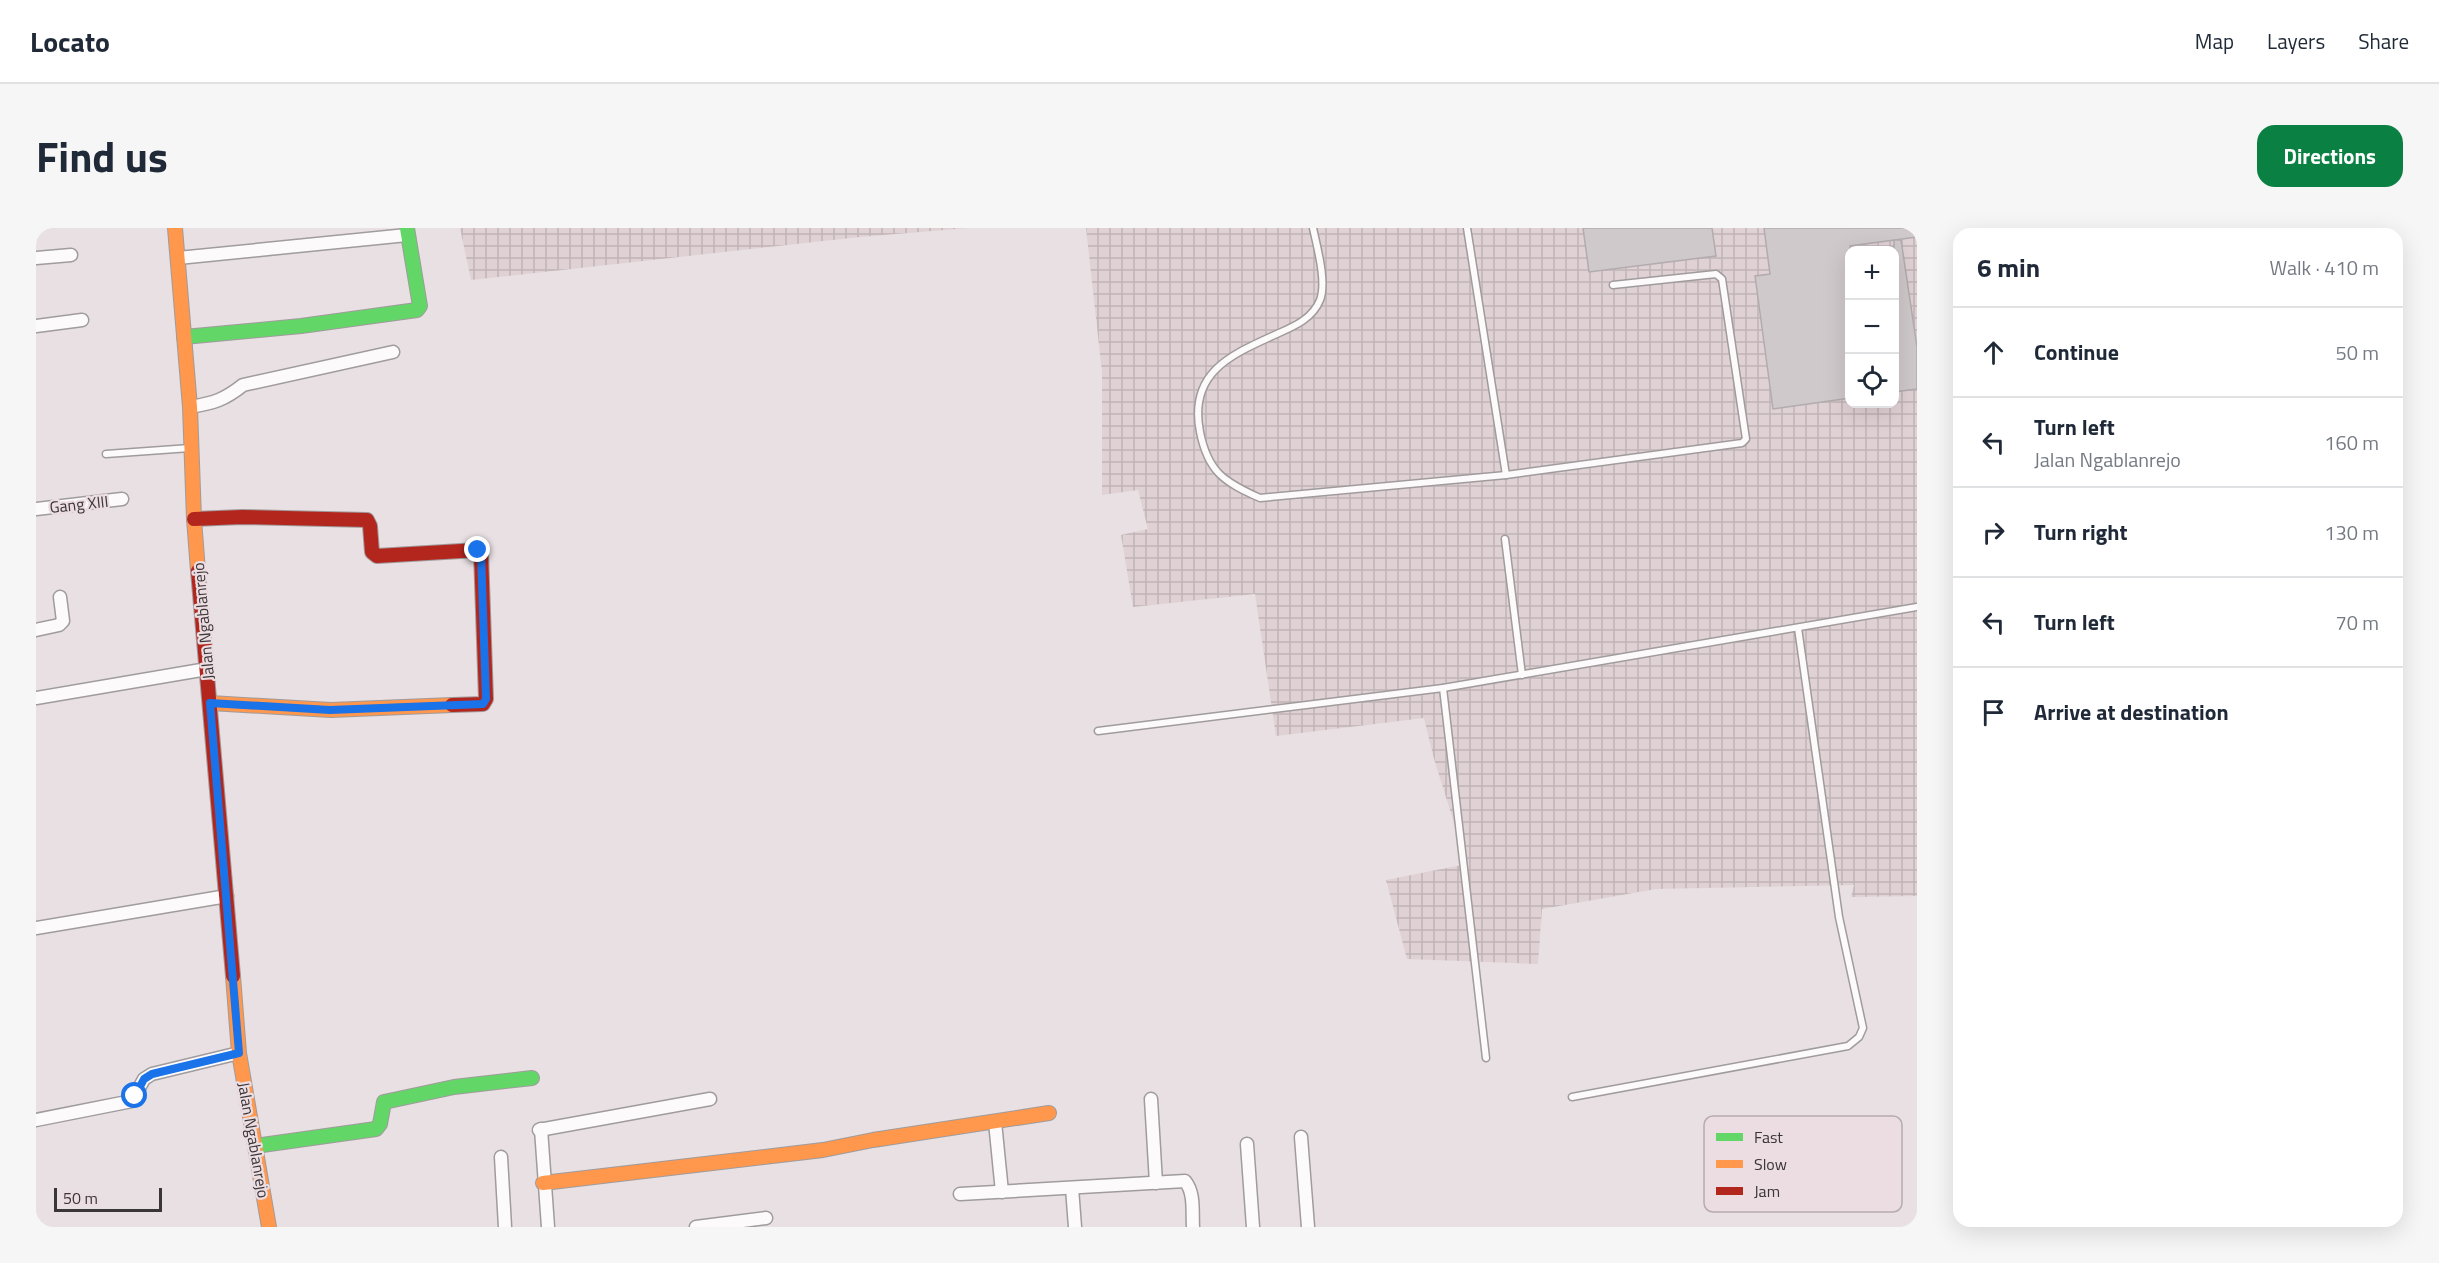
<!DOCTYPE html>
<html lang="en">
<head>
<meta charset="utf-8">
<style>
  :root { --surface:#fff; --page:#f6f6f7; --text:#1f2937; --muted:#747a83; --line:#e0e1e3; --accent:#0b8043 }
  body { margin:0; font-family:"Titillium Web",sans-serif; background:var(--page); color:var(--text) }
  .controls { position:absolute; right:18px; top:18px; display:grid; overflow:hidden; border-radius:12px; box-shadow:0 6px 24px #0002 }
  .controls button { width:54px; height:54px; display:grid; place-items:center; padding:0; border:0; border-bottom:2px solid var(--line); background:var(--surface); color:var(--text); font:30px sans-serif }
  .scale { position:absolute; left:18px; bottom:15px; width:108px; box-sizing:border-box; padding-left:6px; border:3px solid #3a3537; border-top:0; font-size:16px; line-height:21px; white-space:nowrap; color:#3a3537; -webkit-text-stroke:4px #ebdde1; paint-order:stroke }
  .stop { position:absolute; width:18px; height:18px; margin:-14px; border:4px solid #1a73e8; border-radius:50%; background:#fff }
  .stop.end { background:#1a73e8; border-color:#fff; box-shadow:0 2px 6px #0008 }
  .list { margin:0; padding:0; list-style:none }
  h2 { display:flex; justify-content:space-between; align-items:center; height:78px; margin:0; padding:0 24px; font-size:26px }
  h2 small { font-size:20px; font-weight:400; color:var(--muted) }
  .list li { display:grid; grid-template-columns:39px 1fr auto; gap:18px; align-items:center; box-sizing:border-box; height:90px; padding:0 24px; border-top:2px solid var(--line) }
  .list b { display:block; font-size:22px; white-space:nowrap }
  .list p { margin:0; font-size:20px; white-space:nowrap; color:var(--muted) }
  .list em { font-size:20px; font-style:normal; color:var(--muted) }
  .icon { flex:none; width:33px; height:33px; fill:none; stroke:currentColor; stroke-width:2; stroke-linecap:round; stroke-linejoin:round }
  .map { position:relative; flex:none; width:1881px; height:999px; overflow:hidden; border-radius:18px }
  header { display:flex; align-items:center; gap:36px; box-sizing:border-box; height:84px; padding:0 30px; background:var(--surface); border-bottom:2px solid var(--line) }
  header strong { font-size:28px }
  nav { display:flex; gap:33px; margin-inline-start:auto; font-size:21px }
  .intro { display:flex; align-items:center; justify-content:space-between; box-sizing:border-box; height:144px; padding:0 36px }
  h1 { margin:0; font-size:42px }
  .button { padding:15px 27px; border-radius:18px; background:var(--accent); color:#fff; font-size:21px; font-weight:700 }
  main { display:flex; gap:36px; padding:0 36px }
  aside { flex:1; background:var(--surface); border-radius:18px; box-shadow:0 6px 24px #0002 }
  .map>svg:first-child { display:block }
</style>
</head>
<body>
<header>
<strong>Locato</strong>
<nav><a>Map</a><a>Layers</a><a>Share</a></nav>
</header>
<div class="intro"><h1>Find us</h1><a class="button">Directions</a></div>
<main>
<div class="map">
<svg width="1881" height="999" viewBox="0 0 1881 999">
  <defs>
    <pattern id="industrial-grid" width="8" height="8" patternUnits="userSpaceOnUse" patternTransform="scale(1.5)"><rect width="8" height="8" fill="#e0d1d5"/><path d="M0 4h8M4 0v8" fill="none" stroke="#c1b4b7"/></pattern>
  </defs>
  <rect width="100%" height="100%" fill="#e8e0e2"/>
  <!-- industrial -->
  <g fill="url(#industrial-grid)" fill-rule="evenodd">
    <path d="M424 0H932L824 9 435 52Z"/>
    <path d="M1050 0H1881V668L1815 669 1818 657 1620 661 1506 681 1502 736 1371 731 1350 652 1431 636 1398 531 1388 490 1240 508 1219 366 1097 379 1085 307 1112 301 1102 262 1066 267V144ZM1814 22H1858V176H1814Z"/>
  </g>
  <!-- building -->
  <g fill="#cfc9cc" stroke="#b2acaf" stroke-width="1.5">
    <path d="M1547 0H1676L1680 28 1553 44Z"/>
    <path d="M1728 0H1881V9L1814 18V170L1737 181 1719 48 1734 46Z"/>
    <path d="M1858 12H1865L1881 119V161L1858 164Z"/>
  </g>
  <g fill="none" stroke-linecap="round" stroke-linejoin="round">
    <defs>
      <g id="lane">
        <path d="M1277 0C1281 19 1291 54 1284 72 1277 90 1259 98 1243 105 1197 126 1152 143 1164 204 1172 244 1188 254 1224 270L1470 247 1706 215 1710 211 1686 51 1680 46 1577 57"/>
        <path d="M1431 0 1470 247"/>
        <path d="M70 226 154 220"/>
        <path d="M1469 311 1486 447"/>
        <path d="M1407 460 1450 830"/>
        <path d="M1062 503 1407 460 1881 379"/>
        <path d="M1536 869 1812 818 1823 809 1827 800 1803 689 1762 400"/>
      </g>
      <g id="street">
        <path d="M0 30 35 27"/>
        <path d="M142 30 371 7"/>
        <path d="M0 98 46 92"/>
        <path d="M154 179C178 175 188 172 207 157L357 124"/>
        <path d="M0 281 86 271"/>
        <path d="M0 402 23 397 27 393 24 369"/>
        <path d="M0 470 171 441"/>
        <path d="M0 700 191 668"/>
        <path d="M1115 871 1120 955"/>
        <path d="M0 892 96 873 108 851 116 846 203 825"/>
        <path d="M959 894 966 964"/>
        <path d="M505 901 512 999"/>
        <path d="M503 902 674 871"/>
        <path d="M1265 909 1272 999"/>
        <path d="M1211 916 1217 999"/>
        <path d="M465 929 469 999"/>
        <path d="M1036 960 1039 999"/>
        <path d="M924 966 1149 953C1159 965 1156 984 1157 999"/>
        <path d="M660 999 730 990"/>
      </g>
      <g id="fast">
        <path d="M148 109 265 98 381 82 384 78 371 0"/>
        <path d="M219 918 340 901 344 896 348 874 418 859 496 850"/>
      </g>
      <g id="slow">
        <path d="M139 0 154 179 158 291 162 343"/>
        <path d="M174 475 295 482 416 477"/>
        <path d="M197 748 203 825 233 999"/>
        <path d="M507 955 787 922 837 912 1013 885"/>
      </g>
      <g id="jam">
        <path d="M158 291 206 289 331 292 334 298 336 324 341 328 442 322 445 325 450 471 447 476 416 477"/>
        <path d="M162 343 197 748"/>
      </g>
    </defs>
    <!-- lane casing -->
    <use href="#lane" stroke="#a09b9c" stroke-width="9"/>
    <!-- street casing -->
    <use href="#street" stroke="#a09b9c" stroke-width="15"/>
    <!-- fast casing -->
    <use href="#fast" stroke="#a09b9c" stroke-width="16"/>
    <!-- slow casing -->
    <use href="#slow" stroke="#a09b9c" stroke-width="16"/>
    <!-- jam casing -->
    <use href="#jam" stroke="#a09b9c" stroke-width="16"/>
    <!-- lane -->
    <use href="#lane" stroke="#fcfafb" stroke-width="6"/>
    <!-- street -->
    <use href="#street" stroke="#fcfafb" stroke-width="12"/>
    <!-- fast -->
    <use href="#fast" stroke="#63d668" stroke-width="14"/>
    <!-- slow -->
    <use href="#slow" stroke="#ff974d" stroke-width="14"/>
    <!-- jam -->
    <use href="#jam" stroke="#b3261e" stroke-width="14"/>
  </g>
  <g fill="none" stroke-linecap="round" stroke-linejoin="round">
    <!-- route -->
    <path stroke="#1a73e8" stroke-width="8" d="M99 868 108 851 116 846 203 825 174 475 294 482 447 476 450 471 445 325 442 322"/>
  </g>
  <g text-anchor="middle" stroke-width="4.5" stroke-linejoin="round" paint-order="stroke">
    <!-- street labels -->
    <g font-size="16" fill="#3a3537" stroke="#ebdde1">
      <text transform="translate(43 276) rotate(-6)" y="6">Gang XIII</text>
      <text transform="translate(167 393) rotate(-95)" y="6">Jalan Ngablanrejo</text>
      <text transform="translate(218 912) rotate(80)" y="6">Jalan Ngablanrejo</text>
    </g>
  </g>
  <!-- legend -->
  <rect x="1668" y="888" width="198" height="96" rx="9" fill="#ebdde1" stroke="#b6abae" stroke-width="1.5"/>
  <rect x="1680" y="905" width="27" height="8" fill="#63d668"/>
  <rect x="1680" y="932" width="27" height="8" fill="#ff974d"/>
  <rect x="1680" y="959" width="27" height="8" fill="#b3261e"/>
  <g font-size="16" fill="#3a3537">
    <text x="1718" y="915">Fast</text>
    <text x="1718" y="942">Slow</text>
    <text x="1718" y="969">Jam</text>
  </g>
</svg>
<div class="controls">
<button>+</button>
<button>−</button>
<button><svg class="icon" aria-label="locate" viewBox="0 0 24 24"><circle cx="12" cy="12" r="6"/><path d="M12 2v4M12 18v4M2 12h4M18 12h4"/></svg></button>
</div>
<div class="scale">50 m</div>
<div class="stop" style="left:99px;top:868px"></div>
<div class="stop end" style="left:442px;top:322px"></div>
</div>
<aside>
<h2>6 min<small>Walk · 410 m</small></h2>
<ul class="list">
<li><svg class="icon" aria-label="ahead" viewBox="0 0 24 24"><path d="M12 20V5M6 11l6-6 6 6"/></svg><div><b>Continue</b></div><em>50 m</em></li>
<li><svg class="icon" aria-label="left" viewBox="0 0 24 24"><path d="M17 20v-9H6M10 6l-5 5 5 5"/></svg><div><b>Turn left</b><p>Jalan Ngablanrejo</p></div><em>160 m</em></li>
<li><svg class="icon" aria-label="right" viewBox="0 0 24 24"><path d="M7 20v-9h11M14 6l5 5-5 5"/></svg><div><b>Turn right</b></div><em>130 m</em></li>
<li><svg class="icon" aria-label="left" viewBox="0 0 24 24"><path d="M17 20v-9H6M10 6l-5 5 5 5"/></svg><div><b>Turn left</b></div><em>70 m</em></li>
<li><svg class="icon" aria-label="arrive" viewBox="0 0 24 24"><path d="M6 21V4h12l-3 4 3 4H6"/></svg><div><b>Arrive at destination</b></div></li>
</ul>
</aside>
</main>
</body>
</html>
